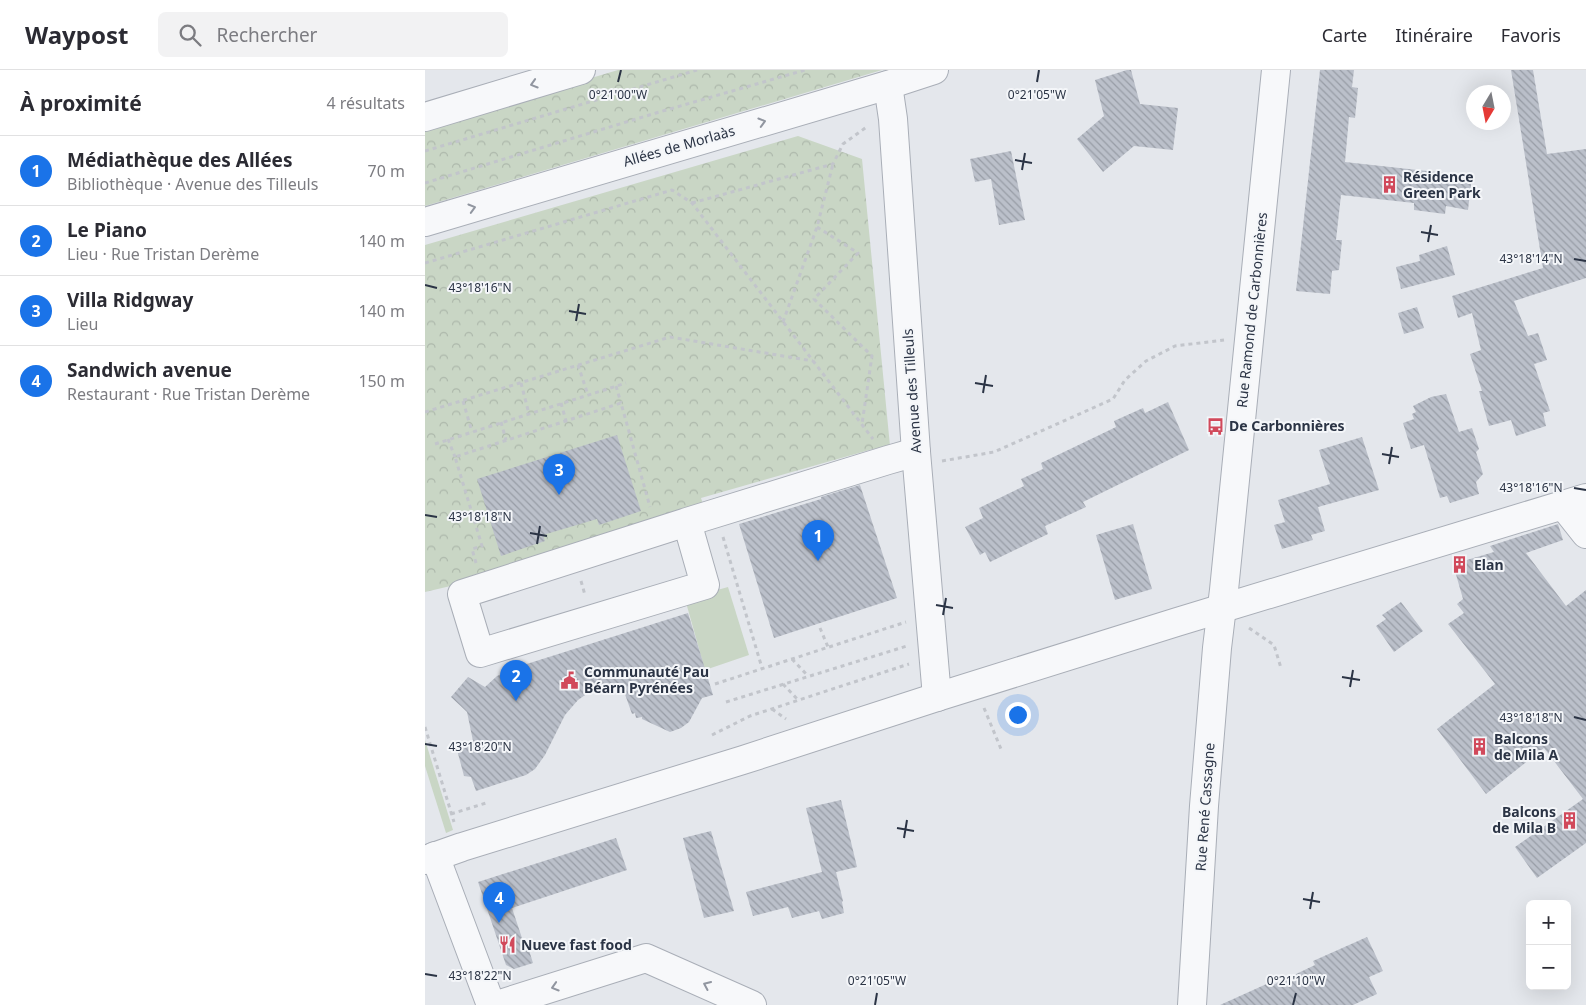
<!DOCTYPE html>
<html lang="fr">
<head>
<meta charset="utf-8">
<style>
  :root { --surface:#fff; --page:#f2f2f3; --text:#2b2b33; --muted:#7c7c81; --line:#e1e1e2; --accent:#1a73e8 }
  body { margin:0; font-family:"Noto Sans",sans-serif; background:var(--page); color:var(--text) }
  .controls { position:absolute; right:15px; bottom:15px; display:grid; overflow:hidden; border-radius:8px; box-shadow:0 5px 20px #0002 }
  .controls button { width:45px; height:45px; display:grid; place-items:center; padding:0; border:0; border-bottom:1px solid var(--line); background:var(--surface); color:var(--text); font:25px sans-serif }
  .compass { position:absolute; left:1041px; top:15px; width:45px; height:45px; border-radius:50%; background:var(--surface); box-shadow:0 5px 20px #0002; rotate:190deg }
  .you { position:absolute; left:592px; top:644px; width:18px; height:18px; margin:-12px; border:4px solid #fff; border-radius:50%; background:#1a73e8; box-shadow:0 0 0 8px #1a73e833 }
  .badge { display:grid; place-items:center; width:32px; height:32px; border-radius:50%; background:var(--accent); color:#fff; font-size:16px; font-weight:700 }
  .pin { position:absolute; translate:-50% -41px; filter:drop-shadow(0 1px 2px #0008) }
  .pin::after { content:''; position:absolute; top:26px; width:18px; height:15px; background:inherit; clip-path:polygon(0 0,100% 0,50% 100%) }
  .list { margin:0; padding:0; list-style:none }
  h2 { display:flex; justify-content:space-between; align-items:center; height:65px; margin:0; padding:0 20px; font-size:21px }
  h2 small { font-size:16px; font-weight:400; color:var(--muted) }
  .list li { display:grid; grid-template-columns:32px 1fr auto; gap:15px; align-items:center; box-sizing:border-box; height:70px; padding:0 20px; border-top:1px solid var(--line) }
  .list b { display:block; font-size:19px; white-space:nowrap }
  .list p { margin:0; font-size:16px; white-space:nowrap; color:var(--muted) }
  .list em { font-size:16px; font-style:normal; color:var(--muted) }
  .icon { flex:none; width:28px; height:28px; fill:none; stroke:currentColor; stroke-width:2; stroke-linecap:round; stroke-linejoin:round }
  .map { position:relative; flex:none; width:1161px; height:935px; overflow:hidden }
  header { display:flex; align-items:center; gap:30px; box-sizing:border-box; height:70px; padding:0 25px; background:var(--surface); border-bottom:1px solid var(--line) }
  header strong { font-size:24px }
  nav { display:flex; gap:28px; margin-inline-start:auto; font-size:18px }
  .search { width:350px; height:45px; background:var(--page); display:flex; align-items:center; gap:12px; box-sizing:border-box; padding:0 18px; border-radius:8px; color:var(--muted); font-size:19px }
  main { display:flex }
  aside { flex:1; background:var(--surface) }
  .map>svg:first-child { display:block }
</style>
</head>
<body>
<header>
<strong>Waypost</strong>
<div class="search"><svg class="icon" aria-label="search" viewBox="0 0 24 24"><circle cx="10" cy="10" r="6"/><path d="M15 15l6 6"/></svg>Rechercher</div>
<nav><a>Carte</a><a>Itinéraire</a><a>Favoris</a></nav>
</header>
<main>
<aside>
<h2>À proximité<small>4 résultats</small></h2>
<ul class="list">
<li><span class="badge">1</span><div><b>Médiathèque des Allées</b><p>Bibliothèque · Avenue des Tilleuls</p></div><em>70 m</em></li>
<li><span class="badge">2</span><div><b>Le Piano</b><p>Lieu · Rue Tristan Derème</p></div><em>140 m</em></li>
<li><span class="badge">3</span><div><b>Villa Ridgway</b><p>Lieu</p></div><em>140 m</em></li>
<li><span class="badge">4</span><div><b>Sandwich avenue</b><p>Restaurant · Rue Tristan Derème</p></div><em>150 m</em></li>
</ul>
</aside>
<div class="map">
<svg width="1161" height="935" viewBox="0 0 1161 935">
  <defs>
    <pattern id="park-crowns" width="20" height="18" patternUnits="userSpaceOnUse" patternTransform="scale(1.25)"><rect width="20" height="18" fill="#c9d6c5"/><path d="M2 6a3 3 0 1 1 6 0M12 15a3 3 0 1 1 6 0" fill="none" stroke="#adb8ab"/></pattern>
    <pattern id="building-back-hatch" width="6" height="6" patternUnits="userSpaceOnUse" patternTransform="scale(1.25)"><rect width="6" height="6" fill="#bbc0ca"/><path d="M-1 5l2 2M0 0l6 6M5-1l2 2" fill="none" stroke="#989da6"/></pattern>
  </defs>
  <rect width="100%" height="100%" fill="#e4e7ec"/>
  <!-- grass -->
  <g fill="#c9d6c5">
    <path d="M303 517 324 585 280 600 260 529Z"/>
    <path d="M0 670 28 760 21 763 0 696Z"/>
  </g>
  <!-- park -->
  <g fill="url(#park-crowns)">
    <path d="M193 0H457L0 136V58Z"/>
    <path d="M373 66 437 89 465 376 448 379 276 428 280 440 47 511 0 522V175Z"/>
  </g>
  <!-- building -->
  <g fill="url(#building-back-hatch)">
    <path d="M702 0H706L715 34 753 38 748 80 709 76 678 102 652 69 679 46 670 10Z"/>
    <path d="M895 0H929L927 17 933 18 930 48 924 47 920 92 1047 106 1043 140 1021 136 1020 144 989 140V133L916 125 911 170H917L914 200 907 201 905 224 871 221Z"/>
    <path d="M1086 0H1108L1122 84 1161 79V208L1089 231 1103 266 1113 263 1122 290 1109 294 1125 341 1118 343 1121 356 1091 366 1086 350 1064 356 1054 321H1057L1045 284 1056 280 1047 243 1033 248 1027 226 1118 198Z"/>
    <path d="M586 81 600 150 574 155 566 109 550 112 545 89Z"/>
    <path d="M1022 176 1030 205 976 219 971 197 995 191 994 185Z"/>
    <path d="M992 237 999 258 979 264 973 243Z"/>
    <path d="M1021 324 1034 362 1047 358 1054 379 1051 382 1058 404 1051 412 1054 424 1025 433 1022 426 1015 428 999 375 986 379 978 353 989 349 987 344 991 342 988 336 1006 327Z"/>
    <path d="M743 332 764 380 658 432 661 437 620 456 623 464 565 492 560 482 555 485 540 457 558 448 554 438 599 416 596 409 618 399 616 393 691 357 689 351 718 338 720 343Z"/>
    <path d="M192 365 216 441 174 455 172 449 118 465 120 471 76 486 52 409Z"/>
    <path d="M937 367 954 420 893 437 900 461 886 465 888 470 857 479 849 455 860 452 853 430 905 414 894 380Z"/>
    <path d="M435 415 472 528 349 568 314 454 396 429V427Z"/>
    <path d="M708 454 727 519 690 530 671 465Z"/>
    <path d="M1133 454 1138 470 1101 483 1141 536 1161 520V773L1112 808 1090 777 1158 729 1119 678 1061 724 1012 659 1070 614 1023 554 1039 543 1032 534 1038 529 1028 494 1069 482 1065 476Z"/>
    <path d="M976 532 998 561 969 582 951 556 961 549 957 545Z"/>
    <path d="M263 543 288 625 277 628 264 652 256 658 245 662 217 649V647L211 648 210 643 207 644 196 613 163 623 153 630 140 645 120 685 110 699 101 705 51 721 46 707 39 706 31 676 48 671 42 642 26 627 43 607 60 617 72 606 89 598Z"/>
    <path d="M416 730 432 797 411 802 418 831 417 832 419 843 397 849 394 841 367 848 363 837 328 846 321 822 397 802 381 738Z"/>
    <path d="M286 761 309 841 279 848 258 768Z"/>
    <path d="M191 768 202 800 87 838 99 874H102L108 893 89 899 81 895 53 812Z"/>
    <path d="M942 867 958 901 944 907 952 924 928 935H795L848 911 850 914 890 895 888 891Z"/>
  </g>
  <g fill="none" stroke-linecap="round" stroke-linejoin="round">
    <defs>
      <g id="minor">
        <path d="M463 15 468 49 491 382 512 627"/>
        <path d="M0 47 156 0"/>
        <path d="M0 152 463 15 509 0"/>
        <path d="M1138 435 1161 464"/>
        <path d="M262 452 37 524 55 583 280 515 262 452 463 390 491 382"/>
        <path d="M10 786 66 935"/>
        <path d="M0 790 37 777 318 690 512 627 752 552 1161 428"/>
        <path d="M72 935 221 888 327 935"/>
        <path d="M767 935 779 736 792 578 799 520 851 0"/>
      </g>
    </defs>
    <!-- minor casing -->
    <use href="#minor" stroke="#a9aeb7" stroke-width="30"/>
    <!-- path -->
    <g stroke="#c2c5cb" stroke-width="3" stroke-dasharray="4 4" stroke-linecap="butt">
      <path d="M0 81 272 0"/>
      <path d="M0 113 231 43 380 0"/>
      <path d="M267 133 408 94 418 74 443 56"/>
      <path d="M392 157 433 183 389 229 447 286 437 354"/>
      <path d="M0 193 247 120 267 133 448 369"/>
      <path d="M358 252 392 157 408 94"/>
      <path d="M153 295 163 325"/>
      <path d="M96 313 104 344"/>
      <path d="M191 316 196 333"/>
      <path d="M38 331 47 362"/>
      <path d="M136 333 141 351"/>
      <path d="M0 342 245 267 388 291"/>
      <path d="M76 352 81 370"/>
      <path d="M23 369 30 387"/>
      <path d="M10 374 201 313"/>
      <path d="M517 391 569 382 688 329 700 310 721 291 750 276 799 270"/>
      <path d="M298 467 337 598"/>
      <path d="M51 493 47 479 57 476 30 387 196 333 225 437"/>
      <path d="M156 511 160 525"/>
      <path d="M395 558 403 577"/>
      <path d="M824 558 849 575 856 598"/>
      <path d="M367 589 383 606"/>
      <path d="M290 614 481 552"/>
      <path d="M358 614 374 631"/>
      <path d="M301 632 482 576"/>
      <path d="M559 638 576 679"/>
      <path d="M347 639 361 649"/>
      <path d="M0 657 29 752"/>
      <path d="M287 665 325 646 484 594"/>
      <path d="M26 744 61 733"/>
    </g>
    <!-- minor -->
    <use href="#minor" stroke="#f7f8fa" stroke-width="28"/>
  </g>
  <!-- one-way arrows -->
  <defs><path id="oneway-chevron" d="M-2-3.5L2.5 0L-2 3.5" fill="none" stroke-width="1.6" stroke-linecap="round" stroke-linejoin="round" transform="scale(1.25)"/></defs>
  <g stroke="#9196a0">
    <use href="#oneway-chevron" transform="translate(109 14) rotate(163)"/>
    <use href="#oneway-chevron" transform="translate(337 52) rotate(-16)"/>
    <use href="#oneway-chevron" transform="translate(47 138) rotate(-16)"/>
    <use href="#oneway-chevron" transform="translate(282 915) rotate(-156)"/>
    <use href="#oneway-chevron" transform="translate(130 917) rotate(163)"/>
  </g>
  <!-- ticks -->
  <path fill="none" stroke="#2b3445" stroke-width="2" d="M193 12 196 0M612 12 614 0M590 90 607 93M597 100 600 83M996 162 1013 165M1003 172 1006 155M1149 189 1161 191M0 215 12 218M144 241 161 244M151 251 154 234M550 313 568 316M558 323 561 305M957 384 974 387M964 394 967 377M1149 418 1161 420M0 445 12 447M105 463 122 466M112 474 115 456M511 535 528 538M518 545 521 528M917 607 935 610M925 617 928 600M1149 647 1161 650M0 674 12 676M472 758 489 761M479 768 482 750M878 829 895 832M885 839 888 822M0 904 12 906M450 935 452 923M868 935 871 923"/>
  <!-- icons -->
  <defs>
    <symbol id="building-bare" viewBox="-9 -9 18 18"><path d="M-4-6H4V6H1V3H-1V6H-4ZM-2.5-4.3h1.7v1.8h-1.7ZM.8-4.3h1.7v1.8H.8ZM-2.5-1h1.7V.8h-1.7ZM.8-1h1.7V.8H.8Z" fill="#d1495b" stroke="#f4f6f9" stroke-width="2.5" paint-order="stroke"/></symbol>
    <symbol id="bus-bare" viewBox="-9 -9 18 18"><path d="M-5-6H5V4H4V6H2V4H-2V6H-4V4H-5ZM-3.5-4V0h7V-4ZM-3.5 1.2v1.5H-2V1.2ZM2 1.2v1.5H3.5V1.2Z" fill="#d1495b" stroke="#f4f6f9" stroke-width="2.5" paint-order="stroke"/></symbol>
    <symbol id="civic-bare" viewBox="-9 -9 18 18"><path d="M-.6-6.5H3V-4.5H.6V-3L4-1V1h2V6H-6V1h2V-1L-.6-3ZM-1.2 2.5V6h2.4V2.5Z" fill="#d1495b" stroke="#f4f6f9" stroke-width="2.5" paint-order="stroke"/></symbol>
    <symbol id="restaurant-bare" viewBox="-9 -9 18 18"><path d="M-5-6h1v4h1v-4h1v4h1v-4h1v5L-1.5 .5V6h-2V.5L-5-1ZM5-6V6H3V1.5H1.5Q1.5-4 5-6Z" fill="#d1495b" stroke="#f4f6f9" stroke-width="2.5" paint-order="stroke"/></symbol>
  </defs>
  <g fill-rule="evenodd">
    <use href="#building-bare" x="952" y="102" width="25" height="25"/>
    <use href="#bus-bare" x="778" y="344" width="25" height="25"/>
    <use href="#building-bare" x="1022" y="482" width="25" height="25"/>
    <use href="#civic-bare" x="132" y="598" width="25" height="25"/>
    <use href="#building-bare" x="1042" y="664" width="25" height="25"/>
    <use href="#building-bare" x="1132" y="738" width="25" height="25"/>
    <use href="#restaurant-bare" x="70" y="862" width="25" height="25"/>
  </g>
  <g text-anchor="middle" stroke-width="4" stroke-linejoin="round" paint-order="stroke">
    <!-- street labels -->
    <g font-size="14" fill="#2b3445" stroke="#f4f6f9">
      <text transform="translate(254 76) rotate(-16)" y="5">Allées de Morlaàs</text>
      <text transform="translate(827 240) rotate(-84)" y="5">Rue Ramond de Carbonnières</text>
      <text transform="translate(487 321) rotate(-94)" y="5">Avenue des Tilleuls</text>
      <text transform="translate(780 737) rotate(-86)" y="5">Rue René Cassagne</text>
    </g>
    <!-- poi labels -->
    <g font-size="14" font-weight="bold" fill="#2b3445" stroke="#f4f6f9" text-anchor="start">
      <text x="978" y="112">Résidence<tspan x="978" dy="16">Green Park</tspan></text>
      <text x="804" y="361">De Carbonnières</text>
      <text x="1049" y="500">Elan</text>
      <text x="159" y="607">Communauté Pau<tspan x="159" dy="16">Béarn Pyrénées</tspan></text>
      <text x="1069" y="674">Balcons<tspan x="1069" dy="16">de Mila A</tspan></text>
      <text x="1131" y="747" text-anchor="end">Balcons<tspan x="1131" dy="16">de Mila B</tspan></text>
      <text x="96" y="880">Nueve fast food</text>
    </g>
  </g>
  <g font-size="12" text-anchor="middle" fill="#2b3445" stroke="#f4f6f9" stroke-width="4" stroke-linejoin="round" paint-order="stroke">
    <text x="193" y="29">0°21'00"W</text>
    <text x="612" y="29">0°21'05"W</text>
    <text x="1106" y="193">43°18'14"N</text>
    <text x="55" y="222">43°18'16"N</text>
    <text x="1106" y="422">43°18'16"N</text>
    <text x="55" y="451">43°18'18"N</text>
    <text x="1106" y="652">43°18'18"N</text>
    <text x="55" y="681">43°18'20"N</text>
    <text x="55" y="910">43°18'22"N</text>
    <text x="452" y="915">0°21'05"W</text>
    <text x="871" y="915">0°21'10"W</text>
  </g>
</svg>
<div class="controls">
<button>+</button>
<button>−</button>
</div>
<svg class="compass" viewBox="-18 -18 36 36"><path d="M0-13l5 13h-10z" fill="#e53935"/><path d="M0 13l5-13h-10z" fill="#7c7c81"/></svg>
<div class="you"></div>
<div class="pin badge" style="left:393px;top:491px">1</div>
<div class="pin badge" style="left:91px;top:631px">2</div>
<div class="pin badge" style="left:134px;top:425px">3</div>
<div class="pin badge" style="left:74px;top:853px">4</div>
</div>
</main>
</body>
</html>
